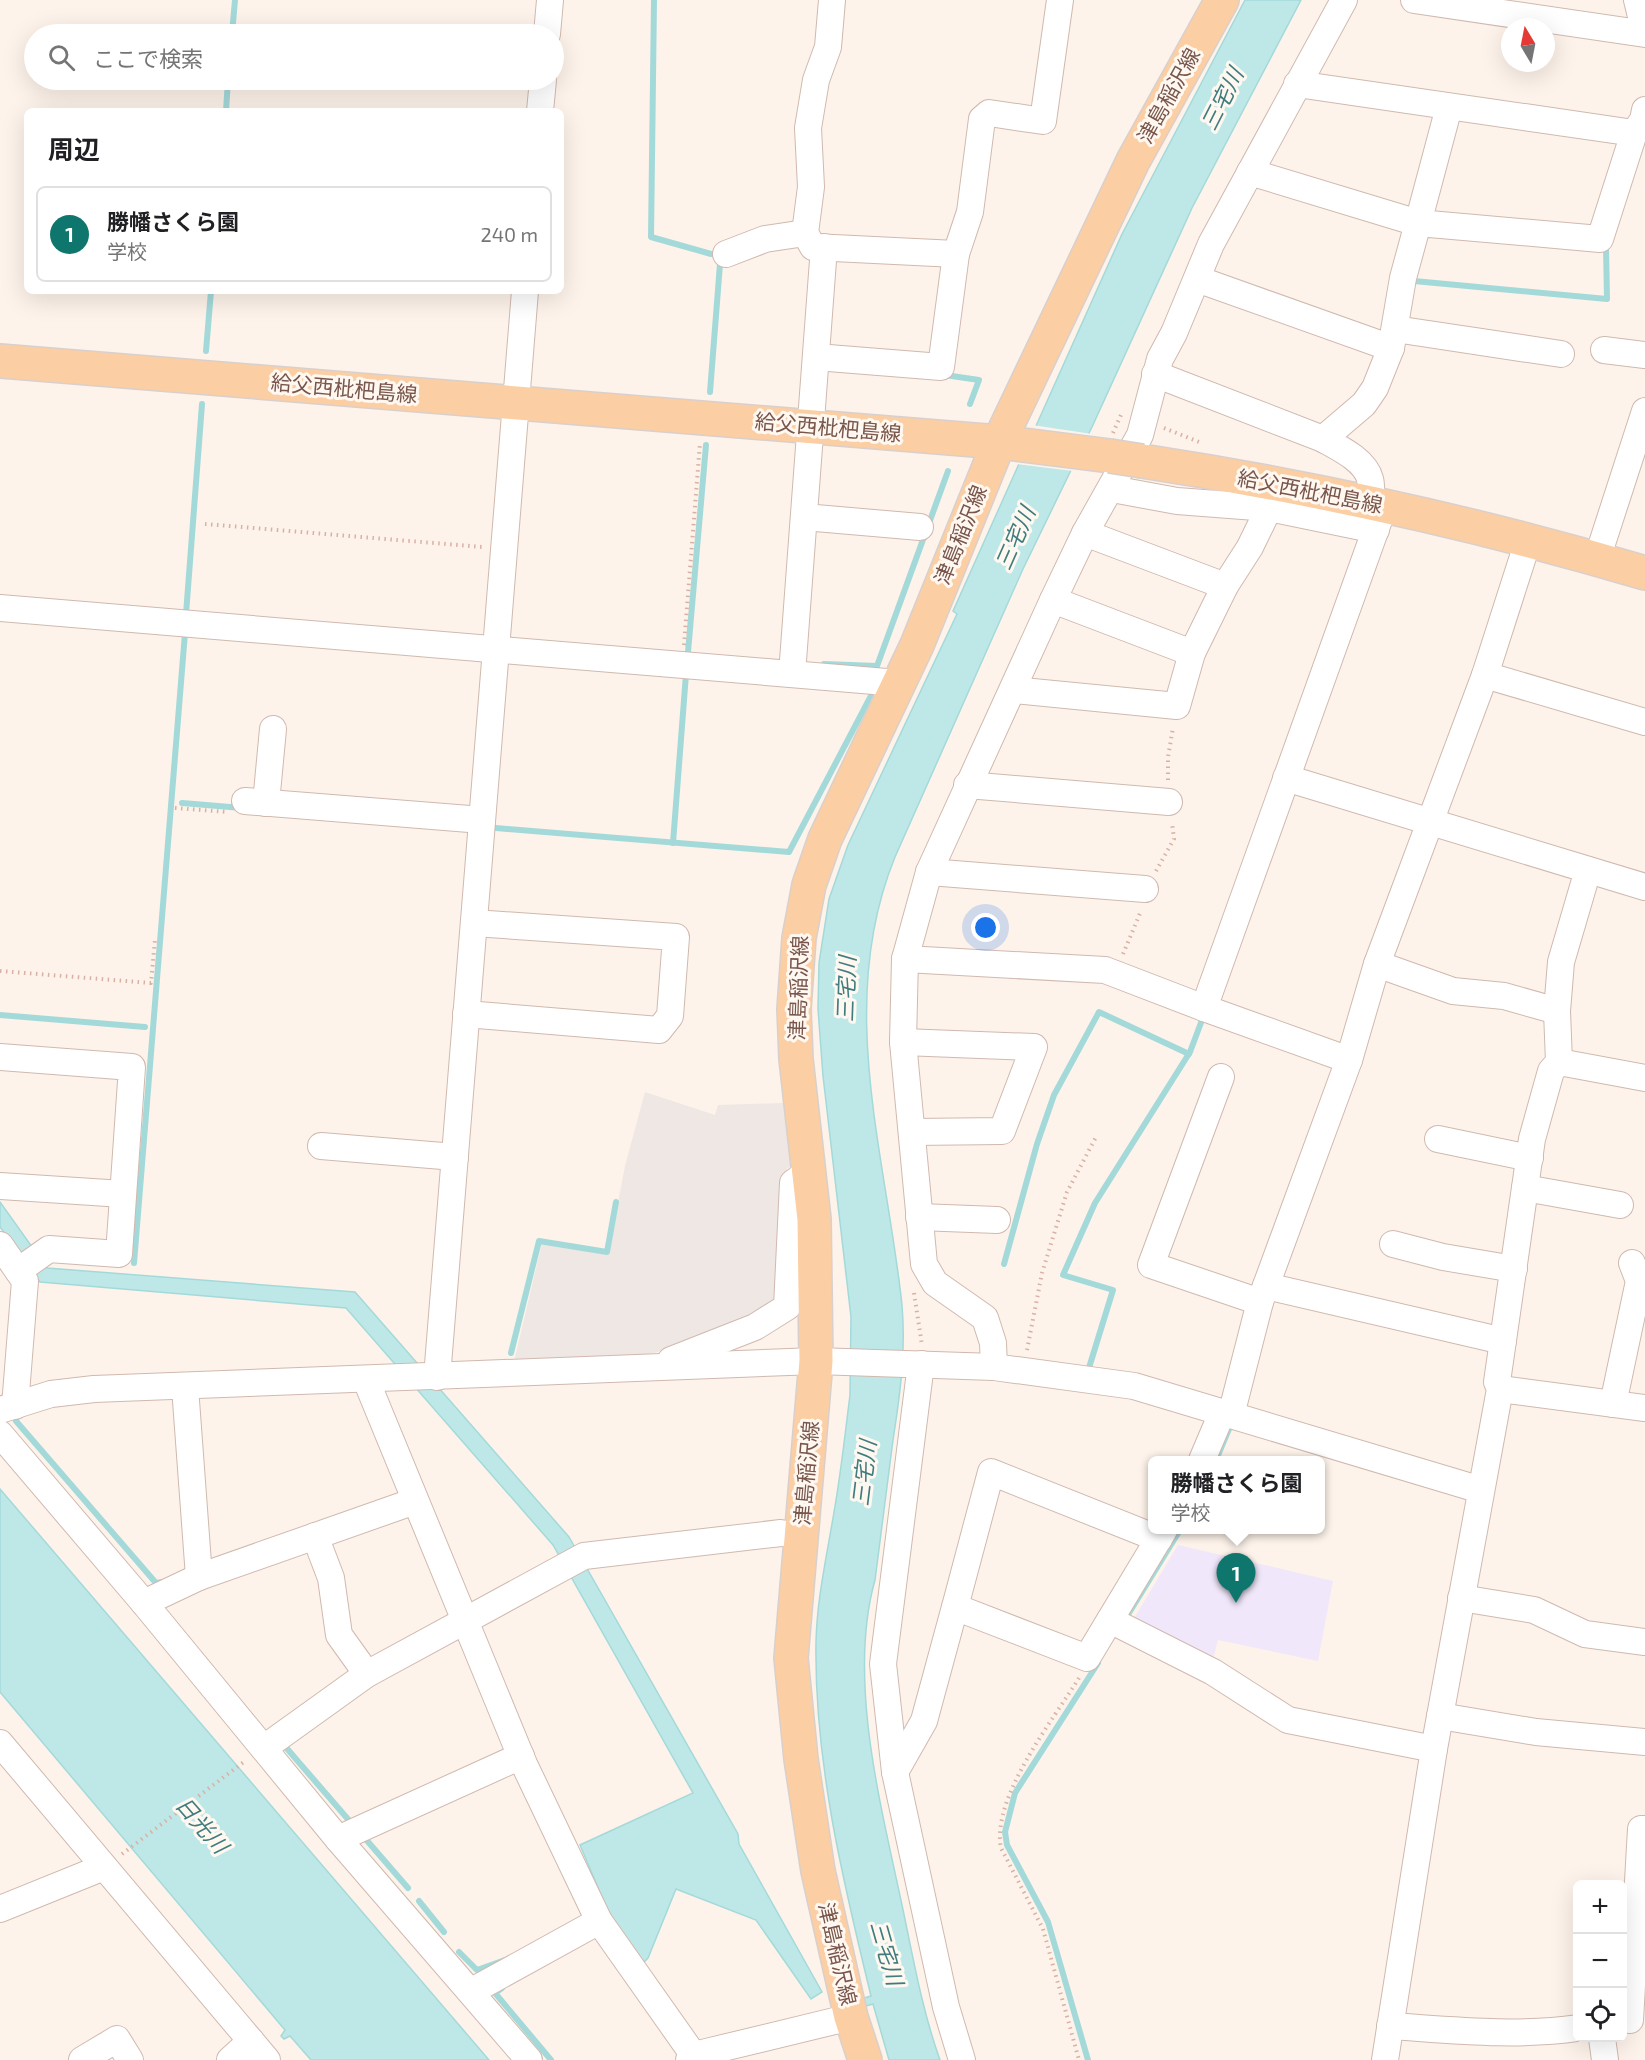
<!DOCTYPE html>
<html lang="ja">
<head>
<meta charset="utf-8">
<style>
  :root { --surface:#fff; --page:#f2f2f2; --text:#202124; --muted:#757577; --line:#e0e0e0; --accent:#0f766e }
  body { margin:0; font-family:"Exo 2","Noto Sans JP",sans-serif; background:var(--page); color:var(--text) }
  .controls { position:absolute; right:18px; bottom:18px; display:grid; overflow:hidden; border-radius:9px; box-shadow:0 6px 24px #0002 }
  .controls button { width:54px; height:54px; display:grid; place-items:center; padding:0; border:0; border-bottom:2px solid var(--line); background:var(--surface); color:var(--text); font:30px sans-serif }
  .compass { position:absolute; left:1501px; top:18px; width:54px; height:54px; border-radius:50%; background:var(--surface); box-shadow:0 6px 24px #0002; rotate:350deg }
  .you { position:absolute; left:986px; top:928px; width:21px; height:21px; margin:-15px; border:4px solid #fff; border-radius:50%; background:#1a73e8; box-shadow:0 0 0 9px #1a73e833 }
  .badge { display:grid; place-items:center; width:39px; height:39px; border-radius:50%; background:var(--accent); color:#fff; font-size:20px; font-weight:700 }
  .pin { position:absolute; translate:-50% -50px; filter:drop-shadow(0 2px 3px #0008) }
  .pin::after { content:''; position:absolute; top:32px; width:21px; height:18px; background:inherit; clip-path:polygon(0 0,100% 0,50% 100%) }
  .popup { position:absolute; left:1148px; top:1456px; width:177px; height:78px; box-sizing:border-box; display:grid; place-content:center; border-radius:9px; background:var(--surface); filter:drop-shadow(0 2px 4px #0005); font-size:20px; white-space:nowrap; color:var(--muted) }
  .popup b { font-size:22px; color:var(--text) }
  .popup::after { content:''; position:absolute; left:50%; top:100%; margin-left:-12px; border:12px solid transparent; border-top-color:var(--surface) }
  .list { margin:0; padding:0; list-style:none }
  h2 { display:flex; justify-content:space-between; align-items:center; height:78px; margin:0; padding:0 24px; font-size:26px }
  h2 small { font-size:20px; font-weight:400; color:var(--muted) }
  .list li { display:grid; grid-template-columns:39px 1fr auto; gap:18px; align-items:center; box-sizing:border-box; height:96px; margin:0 12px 12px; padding:0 12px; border:2px solid var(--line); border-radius:9px }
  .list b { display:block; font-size:22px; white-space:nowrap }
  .list p { margin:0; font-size:20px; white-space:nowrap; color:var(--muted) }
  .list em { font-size:20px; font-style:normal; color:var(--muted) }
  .icon { flex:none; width:33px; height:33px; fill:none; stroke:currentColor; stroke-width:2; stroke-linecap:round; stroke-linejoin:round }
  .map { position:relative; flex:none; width:1645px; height:2060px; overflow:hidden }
  .search { position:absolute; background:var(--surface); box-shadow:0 6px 24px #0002; left:24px; top:24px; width:540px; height:66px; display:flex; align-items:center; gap:15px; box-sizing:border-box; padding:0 21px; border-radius:33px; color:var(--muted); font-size:22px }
  .panel { position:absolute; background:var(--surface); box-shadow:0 6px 24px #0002; left:24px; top:108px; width:540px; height:186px; border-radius:9px }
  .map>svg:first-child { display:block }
</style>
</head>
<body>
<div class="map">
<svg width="1645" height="2060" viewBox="0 0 1645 2060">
  <rect width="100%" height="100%" fill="#fdf3ea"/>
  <!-- industrial -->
  <path fill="#eee7e3" d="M645 1092 715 1115 718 1105 783 1103 792 1167 787 1168 781 1306 732 1332 627 1360 513 1366 542 1243 608 1255 625 1166Z"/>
  <!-- education -->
  <path fill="#f0e7fa" d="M1178 1545 1333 1581 1318 1661 1218 1640 1211 1667 1130 1625Z"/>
  <!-- water -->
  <g fill="#bee8e8" stroke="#a4d9da" stroke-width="1.5">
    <path d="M1245 0H1301L1192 208 1092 427 1023 569 895 857C835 1004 886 1155 902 1305 906 1352 900 1395 893 1440 887 1487 881 1533 875 1580 847 1679 881 1806 902 1905 913 1957 922 2010 940 2060H889L873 2004 866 2006 864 1998 871 1996C843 1881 814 1761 816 1642 817 1598 827 1555 834 1512 841 1473 845 1434 850 1395L851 1317 823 1076 818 1009 819 963 829 899 848 845 957 614 953 611 1122 234Z"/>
    <path d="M0 1202 47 1268 355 1292 569 1537 738 1834 739 1844 822 1992 811 1999 756 1920 676 1889 648 1958 642 1964 612 1921 580 1845 693 1793 553 1545 346 1308 40 1282 0 1227Z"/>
    <path d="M0 1489 489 2060H311L290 2036 284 2039 281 2036 285 2030 0 1692Z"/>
  </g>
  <!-- pier -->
  <path fill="#fdf3ea" d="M1032 425 1092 434 1073 471 1015 464Z"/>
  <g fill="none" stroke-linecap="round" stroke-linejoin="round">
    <!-- stream -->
    <g stroke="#a4d9da" stroke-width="6">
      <path d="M654 0 651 237 711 254"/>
      <path d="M232 34 235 0"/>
      <path d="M226 111 228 80"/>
      <path d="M1414 281 1607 299 1606 248"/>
      <path d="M206 351 211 291"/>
      <path d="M945 375 979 380 970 404"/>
      <path d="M710 392 720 264"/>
      <path d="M186 614 202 404"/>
      <path d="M688 652 706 445"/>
      <path d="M824 664 877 666 948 471"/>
      <path d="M182 803 242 808"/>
      <path d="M496 828 789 852 873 692"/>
      <path d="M673 843 686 674"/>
      <path d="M0 1015 145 1027"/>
      <path d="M134 1263 185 633"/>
      <path d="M1004 1264 1037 1144 1054 1095 1099 1012 1189 1054"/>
      <path d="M511 1353 539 1241 607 1252 616 1202"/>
      <path d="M1088 1371 1113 1290 1063 1275 1095 1203 1190 1052 1202 1020"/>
      <path d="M16 1421 156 1583 162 1582"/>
      <path d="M1216 1460 1229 1429"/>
      <path d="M1124 1621 1180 1530"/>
      <path d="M283 1744 353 1825"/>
      <path d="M363 1836 408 1888"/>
      <path d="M419 1901 444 1932"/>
      <path d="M459 1952 477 1970 505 1960"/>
      <path d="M502 1988 495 1993 551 2060"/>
      <path d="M1088 2060 1048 1922 1007 1845 1005 1832 1015 1793 1098 1663"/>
    </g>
    <defs>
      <g id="minor">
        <path d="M832 0 828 47 816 80 808 128 811 187 805 233 813 247 956 254"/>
        <path d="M1414 0 1645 34"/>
        <path d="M1637 0 1645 33"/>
        <path d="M547 34 550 0"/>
        <path d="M1297 84 1634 133"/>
        <path d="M540 111 543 80"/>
        <path d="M1250 172 1418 223 1449 107"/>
        <path d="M726 254 765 239 805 233"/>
        <path d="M1197 279 1391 348"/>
        <path d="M1395 329 1561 354"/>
        <path d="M1604 350 1645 355"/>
        <path d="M816 357 941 367 956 254 970 212 982 119 989 113 1043 121 1060 0"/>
        <path d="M1155 374 1323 439 1364 404 1375 388 1391 348 1403 278 1418 223 1600 239 1634 133 1643 120 1645 110"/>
        <path d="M1323 439C1339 448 1365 460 1370 479 1372 486 1371 496 1371 504"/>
        <path d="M1112 489 1177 501 1269 508"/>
        <path d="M804 517 920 527"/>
        <path d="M1085 533 1225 586"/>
        <path d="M1597 559 1645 411"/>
        <path d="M1053 600 1192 653 1225 586 1250 547 1269 508 1376 530"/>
        <path d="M0 608 898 683"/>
        <path d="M792 674 824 247"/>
        <path d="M1485 675 1645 722"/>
        <path d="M1013 690 1177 706 1192 653"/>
        <path d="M1286 778 1645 887"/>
        <path d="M967 785 1169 802"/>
        <path d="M245 801 482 820"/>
        <path d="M266 803 273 729"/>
        <path d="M929 872 1145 889"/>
        <path d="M905 959 1105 970 1204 1008"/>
        <path d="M1377 964 1453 991 1504 996 1557 1011"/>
        <path d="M466 1014 659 1030 670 1016 676 937 474 923"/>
        <path d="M903 1042 1034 1047 1002 1131 912 1132"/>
        <path d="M0 1057 132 1067 119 1254 49 1249 18 1271"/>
        <path d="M1349 1060 1204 1008 1384 506"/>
        <path d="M1559 1062 1645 1078"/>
        <path d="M1221 1077 1151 1265 1260 1302"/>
        <path d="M1438 1139 1530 1158"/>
        <path d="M321 1146 455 1157"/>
        <path d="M0 1186 123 1194"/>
        <path d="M1525 1188 1620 1205"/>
        <path d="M919 1217 997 1220"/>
        <path d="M1393 1244 1443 1257 1514 1269"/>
        <path d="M0 1245 25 1281 15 1406"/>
        <path d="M1266 1286 1503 1341"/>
        <path d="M671 1360 755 1327 787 1307 793 1183 809 1171"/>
        <path d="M921 1364 883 1664 895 1772 946 2007 962 2060"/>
        <path d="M994 1367 993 1343 985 1318 935 1283 924 1264 903 1042 905 959 929 872 1053 600 1085 533 1140 435 1160 359 1174 333 1211 244 1344 0"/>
        <path d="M437 1377 525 291"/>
        <path d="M366 1380 524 1764 599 1921 697 2060"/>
        <path d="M185 1387 199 1577"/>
        <path d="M1500 1389 1645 1408"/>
        <path d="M1613 1404 1639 1281 1632 1263"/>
        <path d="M0 1410 51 1394 94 1389 816 1361 994 1367 1134 1386 1481 1490"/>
        <path d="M1231 1415 1260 1302 1349 1060 1377 964 1485 675 1529 538"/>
        <path d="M0 1434 144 1603 338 1839 529 2060"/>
        <path d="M1202 1460 1222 1413"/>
        <path d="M315 1536 331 1578 339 1635 367 1674"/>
        <path d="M1461 1598 1534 1610 1585 1634 1645 1642"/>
        <path d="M144 1603 199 1577 415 1501"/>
        <path d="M955 1607 991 1472 1159 1539"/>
        <path d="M1110 1620 1213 1672 1288 1720 1434 1749"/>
        <path d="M1440 1716 1536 1732 1645 1742"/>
        <path d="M0 1743 267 2060"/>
        <path d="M264 1748 367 1674 584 1556 781 1533"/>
        <path d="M895 1772 924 1721 955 1607 1087 1658 1164 1530"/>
        <path d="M338 1839 521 1756"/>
        <path d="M0 1909 104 1867"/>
        <path d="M472 1991 599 1921"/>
        <path d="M1630 2020 1641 1829H1645"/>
        <path d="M1390 2026C1452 2030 1515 2037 1578 2028"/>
        <path d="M1602 2038 1605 2060"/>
        <path d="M82 2060 117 2039 130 2060"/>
        <path d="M230 2060 251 2041"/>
        <path d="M689 2060 694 2055 851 2017"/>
        <path d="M1385 2060 1434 1749 1500 1389 1497 1382 1532 1139 1551 1071 1559 1062 1557 1011 1561 962 1588 870"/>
      </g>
      <g id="major">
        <path d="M0 361 999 442 1110 456"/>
        <path d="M1142 461C1312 487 1480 524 1645 573"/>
        <path d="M865 2060 851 2017 818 1871 801 1759 791 1658 816 1361 814 1219 796 1059 794 1009 799 938 809 885 825 839 917 645 999 442 1133 161 1222 0"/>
      </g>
    </defs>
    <!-- minor casing -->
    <use href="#minor" stroke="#d0b9af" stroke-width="28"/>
    <!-- major casing -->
    <use href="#major" stroke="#d9d0cd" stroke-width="36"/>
    <!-- path -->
    <g stroke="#d9b1a4" stroke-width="4" stroke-dasharray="1.5 4.5" stroke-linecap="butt">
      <path d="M1164 428 1199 442"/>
      <path d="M1113 433 1121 415"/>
      <path d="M205 524 482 547"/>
      <path d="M684 645 700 443"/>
      <path d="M1168 780V757L1173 728"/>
      <path d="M175 808 228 812"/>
      <path d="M1156 871 1174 839 1172 823"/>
      <path d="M1123 954 1141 911"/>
      <path d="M0 971 151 983 155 940"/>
      <path d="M914 1293 922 1345"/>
      <path d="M1027 1350 1042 1273 1067 1192 1097 1135"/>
      <path d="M1079 1678C1053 1720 991 1798 1001 1848L1043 1929 1079 2060"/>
      <path d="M122 1854 245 1761"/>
    </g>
    <!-- minor -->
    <use href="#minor" stroke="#fff" stroke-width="26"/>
    <!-- major -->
    <use href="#major" stroke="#fbcea3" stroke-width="33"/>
    <defs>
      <path id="major-bridge" d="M1110 456 1142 461"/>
    </defs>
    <!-- major-bridge casing -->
    <use href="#major-bridge" stroke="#d9d0cd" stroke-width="36" stroke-linecap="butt"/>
    <!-- major-bridge -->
    <use href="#major-bridge" stroke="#fbcea3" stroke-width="33"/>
  </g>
  <g text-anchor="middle" stroke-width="6" stroke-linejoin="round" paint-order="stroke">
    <!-- street labels -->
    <g font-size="21" fill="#79564c" stroke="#fff8f1">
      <text transform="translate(1169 96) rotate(-61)" y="7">津島稲沢線</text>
      <text transform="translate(344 389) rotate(5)" y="7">給父西枇杷島線</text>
      <text transform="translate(828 428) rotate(5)" y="7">給父西枇杷島線</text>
      <text transform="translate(1310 492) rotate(11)" y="7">給父西枇杷島線</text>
      <text transform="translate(961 535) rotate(-68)" y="7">津島稲沢線</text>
      <text transform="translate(799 988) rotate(-88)" y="7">津島稲沢線</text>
      <text transform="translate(807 1473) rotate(-85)" y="7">津島稲沢線</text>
      <text transform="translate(837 1954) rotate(77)" y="7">津島稲沢線</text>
    </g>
    <!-- water labels -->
    <g font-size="22" font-style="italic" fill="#3f7c7e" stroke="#fff8f1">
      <text transform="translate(1222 99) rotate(-63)" y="8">三宅川</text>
      <text transform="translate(1015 538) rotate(-66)" y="8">三宅川</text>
      <text transform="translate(846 989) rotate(-88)" y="8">三宅川</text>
      <text transform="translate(864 1473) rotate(-83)" y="8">三宅川</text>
      <text transform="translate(202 1825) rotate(49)" y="8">日光川</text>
      <text transform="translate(887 1953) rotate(74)" y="8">三宅川</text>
    </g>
  </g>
</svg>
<div class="controls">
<button>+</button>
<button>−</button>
<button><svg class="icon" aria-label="locate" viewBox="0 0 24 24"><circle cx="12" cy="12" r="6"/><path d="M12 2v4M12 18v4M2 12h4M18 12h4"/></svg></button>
</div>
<svg class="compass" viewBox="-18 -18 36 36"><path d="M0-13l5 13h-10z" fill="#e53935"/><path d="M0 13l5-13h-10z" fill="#757577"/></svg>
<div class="you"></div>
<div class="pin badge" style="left:1236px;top:1603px">1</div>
<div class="popup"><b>勝幡さくら園</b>学校</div>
<div class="search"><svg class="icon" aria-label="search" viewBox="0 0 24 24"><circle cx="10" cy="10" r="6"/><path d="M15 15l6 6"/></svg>ここで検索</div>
<section class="panel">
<h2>周辺<small></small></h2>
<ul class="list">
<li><span class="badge">1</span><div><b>勝幡さくら園</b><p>学校</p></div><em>240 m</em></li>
</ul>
</section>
</div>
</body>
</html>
